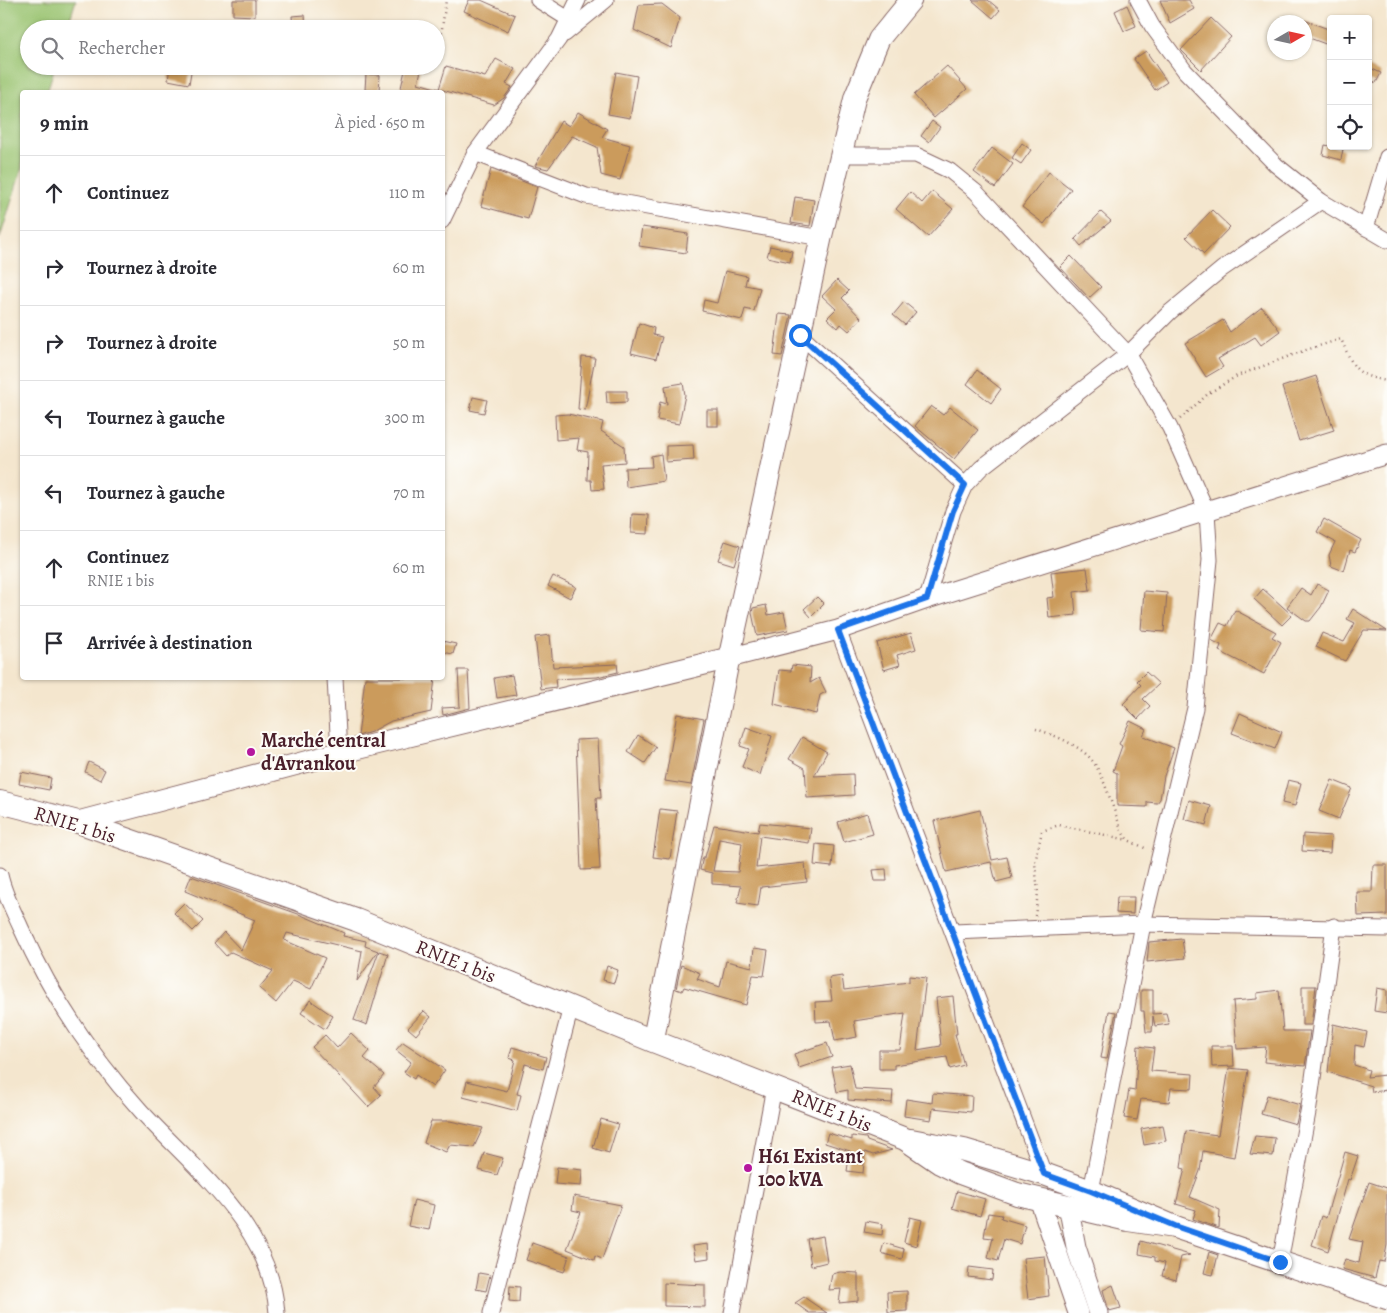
<!DOCTYPE html>
<html lang="fr">
<head>
<meta charset="utf-8">
<style>
  :root { --surface:#fff; --page:#f2f2f3; --text:#2b2b33; --muted:#7c7c81; --line:#e1e1e2 }
  body { margin:0; font-family:Alegreya,serif; background:var(--page); color:var(--text) }
  .controls { position:absolute; right:15px; top:15px; display:grid; overflow:hidden; border-radius:5px; box-shadow:0 1px 4px #0004 }
  .controls button { width:45px; height:45px; display:grid; place-items:center; padding:0; border:0; border-bottom:1px solid var(--line); background:var(--surface); color:var(--text); font:25px sans-serif }
  .compass { position:absolute; left:1267px; top:15px; width:45px; height:45px; border-radius:50%; background:var(--surface); box-shadow:0 1px 4px #0004; rotate:81deg }
  .stop { position:absolute; width:15px; height:15px; margin:-11px; border:4px solid #1a73e8; border-radius:50%; background:#fff }
  .stop.end { background:#1a73e8; border-color:#fff; box-shadow:0 1px 5px #0008 }
  .list { margin:0; padding:0; list-style:none }
  h2 { display:flex; justify-content:space-between; align-items:center; height:65px; margin:0; padding:0 20px; font-size:21px }
  h2 small { font-size:16px; font-weight:400; color:var(--muted) }
  .list li { display:grid; grid-template-columns:32px 1fr auto; gap:15px; align-items:center; box-sizing:border-box; height:75px; padding:0 20px; border-top:1px solid var(--line) }
  .list b { display:block; font-size:19px; white-space:nowrap }
  .list p { margin:0; font-size:16px; white-space:nowrap; color:var(--muted) }
  .list em { font-size:16px; font-style:normal; color:var(--muted) }
  .icon { flex:none; width:28px; height:28px; fill:none; stroke:currentColor; stroke-width:2; stroke-linecap:round; stroke-linejoin:round }
  .map { position:relative; flex:none; width:1387px; height:1313px; overflow:hidden }
  .search { position:absolute; background:var(--surface); box-shadow:0 1px 4px #0004; left:20px; top:20px; width:425px; height:55px; display:flex; align-items:center; gap:12px; box-sizing:border-box; padding:0 18px; border-radius:28px; color:var(--muted); font-size:19px }
  .panel { position:absolute; background:var(--surface); box-shadow:0 1px 4px #0004; left:20px; top:90px; width:425px; height:590px; border-radius:5px }
  .map>svg:first-child { display:block }
</style>
</head>
<body>
<div class="map">
<svg width="1387" height="1313" viewBox="0 0 1387 1313">
  <rect width="100%" height="100%" fill="#fdfcf7"/>
  <filter id="ink" filterUnits="userSpaceOnUse"><feTurbulence type="fractalNoise" baseFrequency=".02" numOctaves="2"/><feDisplacementMap in="SourceGraphic" scale="10" xChannelSelector="R" yChannelSelector="G"/><feConvolveMatrix kernelMatrix="1 2 1 2 8 2 1 2 1" color-interpolation-filters="sRGB"/></filter>
  <filter id="wash" filterUnits="userSpaceOnUse"><feTurbulence type="fractalNoise" baseFrequency=".0096" numOctaves="4" result="noise"/><feDisplacementMap in="SourceGraphic" scale="20" xChannelSelector="R" yChannelSelector="G"/><feGaussianBlur stdDeviation="1.12" result="paint"/><feColorMatrix in="noise" values="0 0 0 0 0 0 0 0 0 0 0 0 0 0 0 0 0 1.4 0 .05"/><feComposite in="paint" operator="in"/></filter>
  <g filter="url(#wash)">
    <rect width="100%" height="100%" fill="#f4e6ce"/>
    <!-- green -->
    <path fill="#98c26e" stroke="#71704c" d="M0 0H76L67 29H29V66H55L47 92H22V168L0 238Z"/>
    <g id="blocks">
      <!-- building -->
      <g fill="#cb9b5b" fill-rule="evenodd">
        <path d="M233 0H255V16L233 15Z"/>
        <path d="M469 0H481L515 15 508 31 464 11Z"/>
        <path d="M972 0H988L1000 10 993 18Z"/>
        <path d="M1160 0H1189L1194 9 1170 23Z"/>
        <path d="M662 4 680 18 671 48 634 30 639 5Z"/>
        <path d="M1127 5 1136 26 1124 31 1115 11Z"/>
        <path d="M305 15 306 29H293L292 16Z"/>
        <path d="M1211 18 1231 37 1201 70 1181 50Z"/>
        <path d="M1304 20 1331 30V46L1304 36Z"/>
        <path d="M1146 51 1167 82 1155 90 1134 59Z"/>
        <path d="M496 59 515 69 506 84 512 87 504 98 494 105 439 89 446 66 485 77Z"/>
        <path d="M170 66H192L189 84 168 80Z"/>
        <path d="M406 66H422L418 83 439 89V92H400Z"/>
        <path d="M947 66 967 89 934 118 914 95Z"/>
        <path d="M1368 67 1381 73 1376 83 1368 80Z"/>
        <path d="M616 72 637 76 630 118 608 114Z"/>
        <path d="M366 74 380 75 379 91 365 90Z"/>
        <path d="M578 112 607 129 602 137 630 145 620 180 601 175 597 147 572 136 548 169 535 166 561 121 569 126Z"/>
        <path d="M932 121 940 127 929 142 921 136Z"/>
        <path d="M1022 143 1031 150 1021 164 1012 158Z"/>
        <path d="M1325 145 1343 149 1341 160 1323 155Z"/>
        <path d="M992 148 1013 164 995 188 974 172Z"/>
        <path d="M491 169 537 187 528 219 481 206Z"/>
        <path d="M1049 172 1071 189 1044 224 1022 207Z"/>
        <path d="M932 191 953 209 928 237 896 209 910 192 922 203Z"/>
        <path d="M795 197 814 200 810 226 791 223Z"/>
        <path d="M1212 210 1230 227 1204 254 1186 237Z"/>
        <path d="M1101 212 1111 221 1081 246 1075 239Z"/>
        <path d="M642 227 688 234 686 253 639 246Z"/>
        <path d="M770 246 792 251 790 262 767 257Z"/>
        <path d="M1071 256 1101 287 1089 298 1060 267Z"/>
        <path d="M725 271 747 276 745 285 760 288 754 311 745 309 742 320 702 311 704 300 717 303Z"/>
        <path d="M837 280 849 291 842 298 861 318 849 331 841 324 838 328 827 318 836 309 822 296Z"/>
        <path d="M904 302 916 312 905 325 893 315Z"/>
        <path d="M1262 307 1280 331 1261 345 1255 337 1218 359 1223 367 1206 377 1185 343 1223 320 1230 332Z"/>
        <path d="M779 314 791 315 782 356 774 355Z"/>
        <path d="M639 323 654 328 653 335 662 337 656 359 631 353Z"/>
        <path d="M582 357 595 358 585 410 578 409Z"/>
        <path d="M977 370 1001 389 991 403 967 384Z"/>
        <path d="M1316 376 1334 430 1299 441 1282 387Z"/>
        <path d="M683 383 685 395 679 424 657 420 660 402 667 404 665 386Z"/>
        <path d="M606 391H627V402L607 403Z"/>
        <path d="M473 397 487 400 484 413 470 410Z"/>
        <path d="M931 406 943 415 950 407 978 430 954 459 915 426Z"/>
        <rect x="707" y="410" width="11" height="16"/>
        <path d="M568 414 603 422 601 431 624 446 625 462 601 464 604 489 592 490 591 480H587L588 452 577 450 579 438 556 440 555 415Z"/>
        <path d="M693 445 694 460 666 462V446Z"/>
        <path d="M661 454 664 481 626 487 625 468 652 467 651 456Z"/>
        <path d="M632 514 649 515 648 534 631 533Z"/>
        <path d="M1324 519 1361 540 1355 552 1350 550 1344 571 1331 566 1329 555 1335 542 1317 532Z"/>
        <path d="M725 541 740 546 734 565 718 560Z"/>
        <path d="M1087 568 1090 590 1074 592 1076 615 1049 618 1047 598 1054 597 1051 572Z"/>
        <path d="M553 576 576 587 570 598 548 586Z"/>
        <path d="M1317 584 1329 590 1321 607 1310 621H1306L1287 607 1301 588 1311 595Z"/>
        <path d="M1263 589 1292 615 1282 625 1254 599Z"/>
        <path d="M1144 591 1167 593 1164 632 1141 630Z"/>
        <path d="M817 597 824 604 811 617 804 609Z"/>
        <path d="M766 605 768 615 784 612 788 630 757 636 752 613 753 608Z"/>
        <path d="M1353 609 1387 631 1364 630 1345 661 1316 647 1322 633 1344 642 1355 623 1347 619Z"/>
        <path d="M1235 610 1276 632 1272 637 1281 642 1264 674 1219 651 1221 645 1211 640 1220 623 1227 626Z"/>
        <path d="M911 633 916 649 897 655 900 665 884 670 877 643Z"/>
        <path d="M550 635 553 667 617 664 618 672 597 677 555 679 556 687 541 689 535 637Z"/>
        <path d="M442 641 456 644 453 654 442 652Z"/>
        <path d="M792 665 811 667 810 683 819 678 826 692 820 695 816 714 774 704 779 670 791 671Z"/>
        <path d="M458 670H468L470 708 443 715 442 708 460 707Z"/>
        <path d="M1146 672 1159 684 1143 699 1150 706 1138 719 1123 704 1141 685 1137 681Z"/>
        <path d="M512 675 516 695 497 698 494 678Z"/>
        <path d="M365 678H435L431 712 391 721 371 732 358 736Z"/>
        <path d="M1240 713 1282 732 1275 749 1232 733Z"/>
        <path d="M677 714 704 719 691 785 665 781Z"/>
        <path d="M1130 721 1146 729 1143 736 1174 748 1164 776 1160 799 1157 803 1147 802V807L1117 806V773L1113 771 1122 746 1119 744Z"/>
        <path d="M746 727 772 736 760 775 742 767 749 749 740 746Z"/>
        <path d="M638 735 656 747 645 763 628 752Z"/>
        <path d="M802 737 827 752 814 776 853 774 854 795 807 798 805 768 789 759Z"/>
        <path d="M598 739 601 798H596L600 869 581 870 576 740Z"/>
        <path d="M89 762 105 770 100 780 85 772Z"/>
        <path d="M21 772 51 778 49 790 19 784Z"/>
        <path d="M1288 780 1301 783 1295 806 1282 803Z"/>
        <path d="M1332 780 1352 788 1339 819 1319 811Z"/>
        <path d="M1189 800 1211 806 1206 825 1184 819Z"/>
        <path d="M660 809 677 811 670 859 653 857Z"/>
        <path d="M980 810 992 860 1007 857 1012 878 996 882 991 862 946 872 934 821Z"/>
        <path d="M867 813 873 834 844 842 838 822Z"/>
        <path d="M760 823 811 828 809 843 760 836 756 868 805 863 807 882 761 887 758 906 737 903 741 886 712 884V873L700 870 703 857H705L714 825 758 832ZM719 839 742 843 738 872 713 871Z"/>
        <path d="M1303 834 1331 836 1330 853 1302 851Z"/>
        <path d="M816 844 834 846 832 867 814 865Z"/>
        <path d="M1373 865H1387V915L1358 916 1357 892H1372Z"/>
        <path d="M886 869 887 881H875L873 870Z"/>
        <path d="M191 876 301 915 344 933 343 936 366 941 365 946 378 951 357 981 362 951 287 933 284 940 325 958 311 989 293 981 276 1003 259 988 273 971 231 952 226 956 214 943 224 932 241 950 255 920 185 891Z"/>
        <path d="M1117 897H1134L1133 914 1116 913Z"/>
        <path d="M184 903 203 921 193 931 174 913Z"/>
        <path d="M1182 939 1185 958 1147 962 1149 942Z"/>
        <path d="M754 948 768 950 764 976 753 975 746 1005 684 987 682 991 676 989 681 965 700 973 697 979 720 987 726 961 752 967Z"/>
        <path d="M379 951 388 954 367 1025 354 1020Z"/>
        <path d="M607 966 618 970 614 983 603 980Z"/>
        <path d="M842 976 844 990 909 982V976L926 978 917 1050 941 1046 936 998 953 996 957 1034H955L964 1065 950 1069 947 1057 894 1065V1069H879V1050H900L905 1013 854 1021 857 1037 835 1041 831 1021 816 1022 815 1002 832 1001 829 978Z"/>
        <path d="M1302 986H1316L1311 1025H1302Z"/>
        <path d="M1377 988 1387 990V1013L1374 1011Z"/>
        <path d="M1141 990H1153V1014L1166 1013 1169 1024 1155 1026 1153 1016 1152 1032H1146L1144 1011H1141Z"/>
        <path d="M1279 990 1283 1031H1310L1305 1066 1264 1062 1266 1047 1237 1049 1233 1001 1257 999V993Z"/>
        <path d="M310 1000 333 1016 325 1029 301 1013Z"/>
        <path d="M424 1011 431 1017 416 1035 408 1028Z"/>
        <path d="M1109 1011 1116 1012 1107 1059 1101 1058Z"/>
        <path d="M1333 1024 1367 1032 1364 1047 1355 1045 1354 1065 1369 1070 1367 1077 1385 1075 1387 1090 1372 1092 1371 1086 1328 1072Z"/>
        <path d="M351 1033 370 1051 364 1058 384 1075 374 1087 381 1095 368 1107 312 1047 325 1035 337 1048Z"/>
        <path d="M403 1042 445 1070 433 1087 416 1075 414 1079 404 1072 411 1062 396 1050Z"/>
        <path d="M827 1043 832 1057 799 1068 794 1054Z"/>
        <path d="M1138 1046 1154 1048 1151 1071 1193 1074 1192 1089 1171 1088 1169 1102 1141 1099 1137 1120 1124 1118 1129 1090 1135 1091Z"/>
        <path d="M1211 1046H1233L1234 1066 1212 1067Z"/>
        <path d="M512 1047 546 1057 543 1069 525 1064 517 1094 521 1095 517 1111 463 1097 467 1081 507 1091 515 1060 509 1058Z"/>
        <path d="M850 1064 855 1089 893 1091 892 1103 848 1100V1090L837 1092 832 1067Z"/>
        <path d="M1229 1068 1248 1070 1234 1157 1203 1151 1200 1171 1190 1197 1220 1210 1219 1228 1193 1219 1196 1210 1176 1204 1185 1169 1181 1168 1186 1131 1218 1135Z"/>
        <path d="M933 1093 972 1096 971 1112 933 1108 931 1120 904 1116 906 1099 932 1103Z"/>
        <path d="M1267 1095 1300 1105 1296 1124 1261 1114Z"/>
        <path d="M601 1119 618 1124 609 1153 593 1148Z"/>
        <path d="M431 1121H450L483 1128 474 1147 450 1145 446 1152 424 1143Z"/>
        <path d="M1163 1125 1166 1141 1144 1145 1141 1129Z"/>
        <path d="M828 1133 852 1140V1136L866 1138 867 1141 892 1150 873 1155 865 1152 863 1173 847 1171 850 1151 825 1143Z"/>
        <path d="M1255 1136 1275 1138 1273 1156 1250 1154Z"/>
        <path d="M1345 1152 1358 1156 1350 1180 1348 1179 1328 1251 1312 1245 1321 1216 1326 1218Z"/>
        <path d="M484 1153 503 1158 497 1175 479 1170Z"/>
        <path d="M557 1167 582 1170 581 1186 555 1184Z"/>
        <path d="M1369 1182 1387 1188V1245L1384 1262 1379 1261 1375 1278 1342 1269 1345 1259 1359 1263 1363 1242 1349 1239Z"/>
        <path d="M957 1191 985 1199 980 1216 952 1208Z"/>
        <path d="M574 1196 621 1205 602 1259 595 1256 594 1260 567 1249 581 1212 572 1210Z"/>
        <path d="M414 1200 434 1205 429 1230 408 1226Z"/>
        <path d="M988 1213 1002 1215 1001 1218 1025 1225 1020 1244 1004 1239 998 1261 988 1258 993 1238 984 1237Z"/>
        <path d="M910 1217 922 1220 916 1246 904 1242Z"/>
        <path d="M866 1221 883 1224 882 1235 864 1232Z"/>
        <path d="M823 1236 827 1262 811 1266 807 1239Z"/>
        <path d="M1141 1241 1190 1255 1181 1257 1176 1280 1162 1276 1165 1263 1155 1261V1257L1139 1254Z"/>
        <path d="M532 1243 569 1256 564 1272 526 1260Z"/>
        <path d="M884 1243 904 1249 902 1259 881 1253Z"/>
        <path d="M708 1244 709 1258 696 1260 693 1246Z"/>
        <path d="M1209 1252 1218 1255 1213 1275 1204 1273Z"/>
        <path d="M1045 1256 1049 1296 1028 1299 1023 1258Z"/>
        <path d="M969 1267 993 1270 992 1280 968 1277Z"/>
        <path d="M840 1272 858 1273V1301L839 1303 841 1289 829 1290 832 1274Z"/>
        <path d="M479 1273 490 1275 486 1291 476 1289Z"/>
        <path d="M664 1283 705 1285V1307L664 1306Z"/>
        <path d="M1113 1285 1121 1308 1109 1311 1103 1290Z"/>
        <path d="M510 1286 520 1287 519 1302 509 1301Z"/>
        <path d="M907 1291V1311L888 1312 887 1292Z"/>
        <path d="M804 1297 808 1300 827 1313H809L795 1303Z"/>
      </g>
    </g>
  </g>
  <g filter="url(#ink)">
    <use href="#blocks" fill-opacity="0" stroke="#866564" stroke-width="1"/>
    <g fill="none" stroke-linecap="round" stroke-linejoin="round">
      <defs>
        <g id="minor">
          <path d="M538 0 570 20"/>
          <path d="M1138 0 1152 26 1185 71 1276 165 1321 201 1387 240"/>
          <path d="M565 34 606 0"/>
          <path d="M475 153 586 196 821 238"/>
          <path d="M841 155H916L950 171 976 192 1128 354 1170 428 1207 512 1210 560 1195 708 1143 924 1091 1191"/>
          <path d="M442 221 475 153 559 39 578 0"/>
          <path d="M1366 228 1387 157"/>
          <path d="M800 335 965 485"/>
          <path d="M927 599 953 511 965 485 981 468 1128 354 1170 312 1222 269 1321 201"/>
          <path d="M838 630 1044 1174"/>
          <path d="M335 678 339 753"/>
          <path d="M0 875C4 894 13 910 21 928 50 993 92 1057 141 1111 195 1170 271 1226 277 1313"/>
          <path d="M954 932 1143 924 1387 929"/>
          <path d="M1280 1262 1309 1107 1334 926"/>
          <path d="M491 1313 571 1007"/>
          <path d="M732 1313 774 1087"/>
        </g>
        <g id="tertiary">
          <path d="M729 658 838 630 927 599 1387 454"/>
          <path d="M1039 1199 1078 1313"/>
          <path d="M1068 1205 1076 1247 1098 1313"/>
        </g>
        <g id="secondary">
          <path d="M78 822 339 753 729 658"/>
          <path d="M653 1041 729 658 821 238 855 97 879 39 911 0"/>
        </g>
        <g id="primary">
          <path d="M0 802 78 822 356 920 653 1041 905 1139 940 1163 960 1173 1017 1194 1128 1220 1175 1227"/>
          <path d="M911 1140 964 1150 1044 1174 1091 1191 1175 1227 1387 1298"/>
        </g>
      </defs>
      <!-- minor casing -->
      <use href="#minor" stroke="#866564" stroke-width="17"/>
      <!-- tertiary casing -->
      <use href="#tertiary" stroke="#866564" stroke-width="21"/>
      <!-- secondary casing -->
      <use href="#secondary" stroke="#866564" stroke-width="23"/>
      <!-- primary casing -->
      <use href="#primary" stroke="#866564" stroke-width="24"/>
      <!-- path -->
      <g stroke="#866564" stroke-width="2.5" stroke-dasharray="1 4" stroke-linecap="butt">
        <path d="M440 43 446 0"/>
        <path d="M1180 419 1209 393 1237 376 1303 351 1341 339C1354 368 1354 375 1387 381"/>
        <path d="M1036 729C1054 735 1077 744 1090 758 1104 772 1114 815 1124 835L1128 840 1147 849"/>
        <path d="M1035 916 1038 893 1035 863 1042 831 1059 825 1128 840"/>
      </g>
      <!-- minor -->
      <use href="#minor" stroke="#fff" stroke-width="15"/>
      <!-- tertiary -->
      <use href="#tertiary" stroke="#fff" stroke-width="19"/>
      <!-- secondary -->
      <use href="#secondary" stroke="#fff" stroke-width="21"/>
      <!-- primary -->
      <use href="#primary" stroke="#fff" stroke-width="22"/>
    </g>
  </g>
  <g fill="none" stroke-linecap="round" stroke-linejoin="round" filter="url(#ink)">
    <!-- route -->
    <path stroke="#1a73e8" stroke-width="6" d="M800 335 965 485 953 511 927 599 838 630 1044 1174 1091 1191 1175 1226 1280 1262"/>
  </g>
  <!-- markers -->
  <g fill="#b5179e" stroke="#fdfcf7" stroke-width="2">
    <circle cx="251" cy="752" r="5"/>
    <circle cx="748" cy="1168" r="5"/>
  </g>
  <g text-anchor="middle" stroke-width="4" stroke-linejoin="round" paint-order="stroke">
    <!-- poi labels -->
    <g font-size="20" font-weight="bold" fill="#4a1f2b" stroke="#fdfcf7" text-anchor="start">
      <text x="261" y="747">Marché central<tspan x="261" dy="23">d'Avrankou</tspan></text>
      <text x="758" y="1163">H61 Existant<tspan x="758" dy="23">100 kVA</tspan></text>
    </g>
    <!-- street labels -->
    <g font-size="20" fill="#4a1f2b" stroke="#fdfcf7">
      <text transform="translate(75 824) rotate(17)" y="7">RNIE 1 bis</text>
      <text transform="translate(456 961) rotate(22)" y="7">RNIE 1 bis</text>
      <text transform="translate(832 1110) rotate(22)" y="7">RNIE 1 bis</text>
    </g>
  </g>
</svg>
<div class="controls">
<button>+</button>
<button>−</button>
<button><svg class="icon" aria-label="locate" viewBox="0 0 24 24"><circle cx="12" cy="12" r="6"/><path d="M12 2v4M12 18v4M2 12h4M18 12h4"/></svg></button>
</div>
<svg class="compass" viewBox="-18 -18 36 36"><path d="M0-13l5 13h-10z" fill="#e53935"/><path d="M0 13l5-13h-10z" fill="#7c7c81"/></svg>
<div class="stop" style="left:800px;top:335px"></div>
<div class="stop end" style="left:1280px;top:1262px"></div>
<div class="search"><svg class="icon" aria-label="search" viewBox="0 0 24 24"><circle cx="10" cy="10" r="6"/><path d="M15 15l6 6"/></svg>Rechercher</div>
<section class="panel">
<h2>9 min<small>À pied · 650 m</small></h2>
<ul class="list">
<li><svg class="icon" aria-label="ahead" viewBox="0 0 24 24"><path d="M12 20V5M6 11l6-6 6 6"/></svg><div><b>Continuez</b></div><em>110 m</em></li>
<li><svg class="icon" aria-label="right" viewBox="0 0 24 24"><path d="M7 20v-9h11M14 6l5 5-5 5"/></svg><div><b>Tournez à droite</b></div><em>60 m</em></li>
<li><svg class="icon" aria-label="right" viewBox="0 0 24 24"><path d="M7 20v-9h11M14 6l5 5-5 5"/></svg><div><b>Tournez à droite</b></div><em>50 m</em></li>
<li><svg class="icon" aria-label="left" viewBox="0 0 24 24"><path d="M17 20v-9H6M10 6l-5 5 5 5"/></svg><div><b>Tournez à gauche</b></div><em>300 m</em></li>
<li><svg class="icon" aria-label="left" viewBox="0 0 24 24"><path d="M17 20v-9H6M10 6l-5 5 5 5"/></svg><div><b>Tournez à gauche</b></div><em>70 m</em></li>
<li><svg class="icon" aria-label="ahead" viewBox="0 0 24 24"><path d="M12 20V5M6 11l6-6 6 6"/></svg><div><b>Continuez</b><p>RNIE 1 bis</p></div><em>60 m</em></li>
<li><svg class="icon" aria-label="arrive" viewBox="0 0 24 24"><path d="M6 21V4h12l-3 4 3 4H6"/></svg><div><b>Arrivée à destination</b></div></li>
</ul>
</section>
</div>
</body>
</html>
